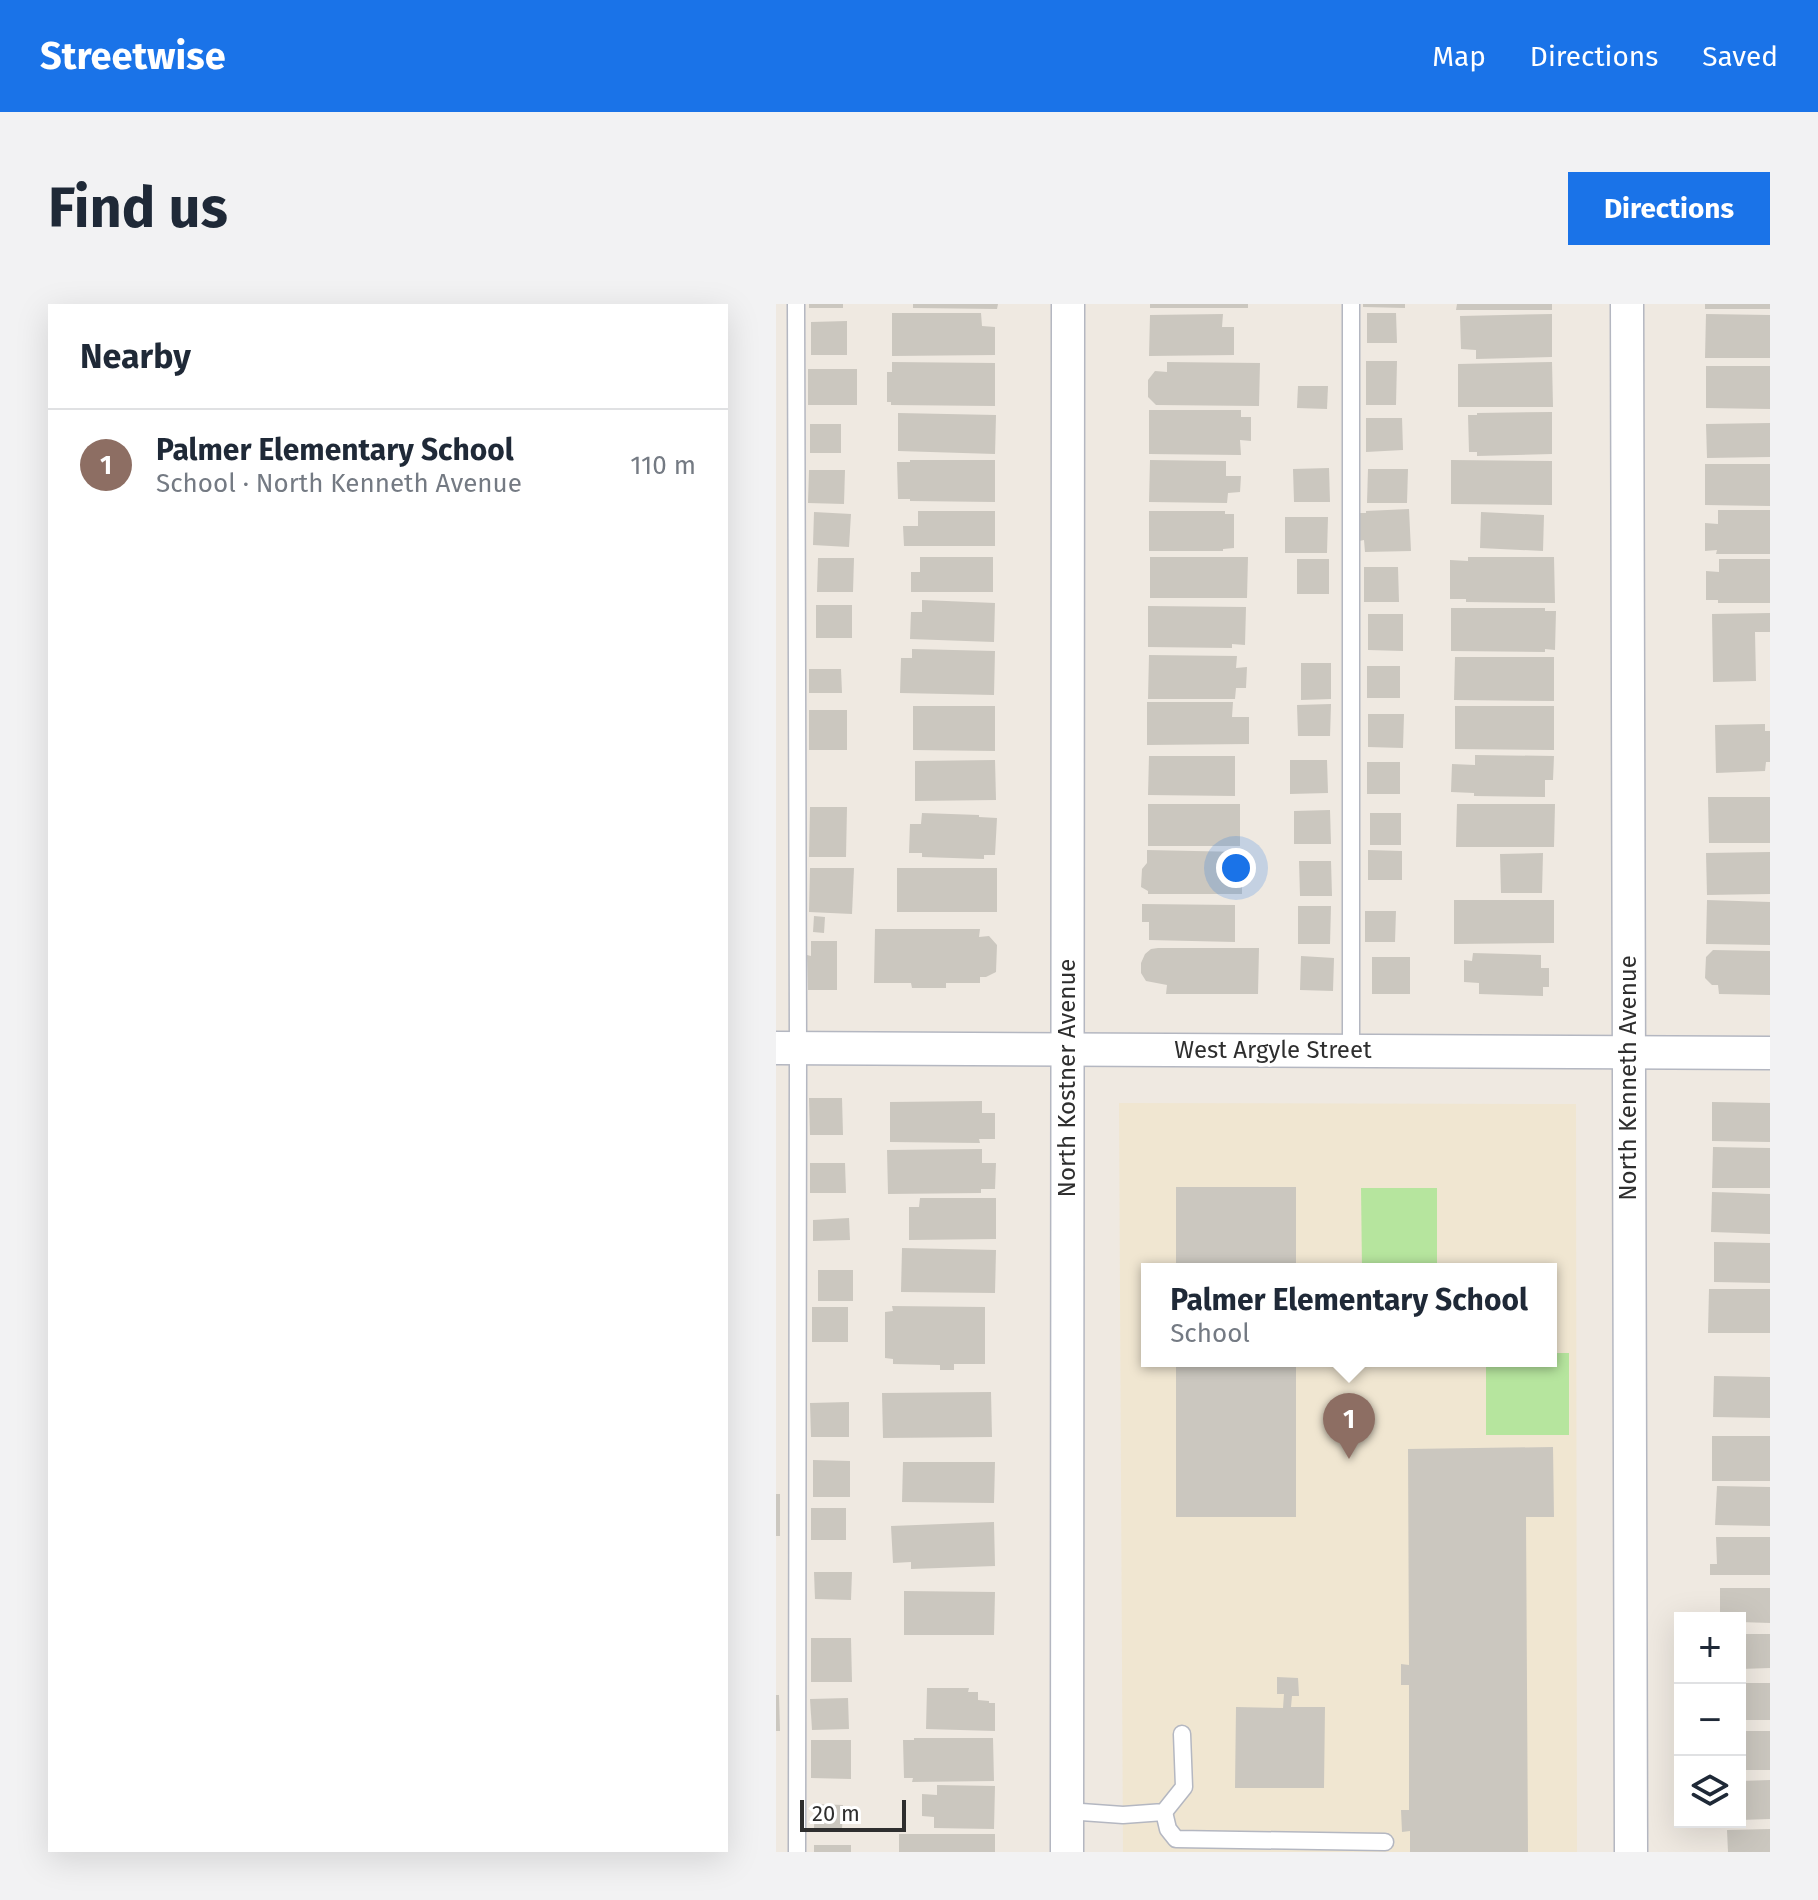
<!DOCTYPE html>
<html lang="en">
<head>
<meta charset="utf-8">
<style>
  :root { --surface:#fff; --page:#f2f2f3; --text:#1f2937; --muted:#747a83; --line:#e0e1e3; --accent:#1a73e8 }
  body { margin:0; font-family:"Fira Sans",sans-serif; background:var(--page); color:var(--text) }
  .controls { position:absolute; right:24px; bottom:24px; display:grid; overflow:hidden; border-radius:0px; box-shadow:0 8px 32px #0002 }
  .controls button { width:72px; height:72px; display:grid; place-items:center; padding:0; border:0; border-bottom:2px solid var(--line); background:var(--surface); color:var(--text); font:40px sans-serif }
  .scale { position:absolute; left:24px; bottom:20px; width:106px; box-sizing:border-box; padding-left:8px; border:4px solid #2e2e2e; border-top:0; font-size:22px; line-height:28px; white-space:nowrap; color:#2e2e2e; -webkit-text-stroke:6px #fff; paint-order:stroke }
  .you { position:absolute; left:460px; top:564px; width:28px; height:28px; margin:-20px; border:6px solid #fff; border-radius:50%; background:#1a73e8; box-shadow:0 0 0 12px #1a73e833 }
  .badge { display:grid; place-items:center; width:52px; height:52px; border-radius:50%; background:var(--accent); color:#fff; font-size:26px; font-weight:700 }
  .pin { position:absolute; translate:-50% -66px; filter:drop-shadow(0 2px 4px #0008) }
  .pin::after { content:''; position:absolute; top:42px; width:28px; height:24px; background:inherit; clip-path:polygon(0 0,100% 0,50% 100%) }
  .popup { position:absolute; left:365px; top:959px; width:416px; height:104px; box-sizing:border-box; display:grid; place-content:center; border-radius:0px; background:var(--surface); filter:drop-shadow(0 2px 6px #0005); font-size:26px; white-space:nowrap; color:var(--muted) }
  .popup b { font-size:30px; color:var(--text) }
  .popup::after { content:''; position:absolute; left:50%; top:100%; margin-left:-16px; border:16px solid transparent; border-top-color:var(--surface) }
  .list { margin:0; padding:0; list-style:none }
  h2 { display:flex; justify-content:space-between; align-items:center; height:104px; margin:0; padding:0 32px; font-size:34px }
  h2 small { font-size:26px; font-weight:400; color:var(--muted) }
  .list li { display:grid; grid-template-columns:52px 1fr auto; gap:24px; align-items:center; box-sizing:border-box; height:112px; padding:0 32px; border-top:2px solid var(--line) }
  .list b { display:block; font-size:30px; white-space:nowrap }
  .list p { margin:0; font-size:26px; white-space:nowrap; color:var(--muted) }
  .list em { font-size:26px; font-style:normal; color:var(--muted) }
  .icon { flex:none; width:44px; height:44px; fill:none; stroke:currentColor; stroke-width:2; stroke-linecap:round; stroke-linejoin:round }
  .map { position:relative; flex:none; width:994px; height:1548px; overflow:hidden; border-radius:0px }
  header { display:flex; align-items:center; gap:48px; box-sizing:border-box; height:112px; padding:0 40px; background:var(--accent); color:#fff }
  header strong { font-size:38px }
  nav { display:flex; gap:44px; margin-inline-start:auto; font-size:28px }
  .intro { display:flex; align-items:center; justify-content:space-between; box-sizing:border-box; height:192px; padding:0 48px }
  h1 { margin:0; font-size:56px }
  .button { padding:20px 36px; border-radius:0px; background:var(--accent); color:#fff; font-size:28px; font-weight:700 }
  main { display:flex; gap:48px; padding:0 48px }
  aside { flex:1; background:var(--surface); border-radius:0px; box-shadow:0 8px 32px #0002 }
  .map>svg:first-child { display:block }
</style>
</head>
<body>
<header>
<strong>Streetwise</strong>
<nav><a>Map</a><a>Directions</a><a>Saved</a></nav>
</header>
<div class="intro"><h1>Find us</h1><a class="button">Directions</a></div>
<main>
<aside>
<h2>Nearby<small></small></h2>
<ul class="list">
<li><span class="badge" style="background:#8d6e63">1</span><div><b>Palmer Elementary School</b><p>School · North Kenneth Avenue</p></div><em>110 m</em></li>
</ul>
</aside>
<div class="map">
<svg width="994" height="1548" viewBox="0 0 994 1548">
  <rect width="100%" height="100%" fill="#efe9e1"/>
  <!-- education -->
  <path fill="#f0e6d1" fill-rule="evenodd" d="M343 799 800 800 801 1548H347ZM371 965H775V1057H371Z"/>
  <!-- green -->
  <g fill="#b6e59e">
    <path d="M585 884H661V965H586Z"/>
    <path d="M775 1049H793V1131H710V1057H775Z"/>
  </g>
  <!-- building -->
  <g fill="#cbc7bf">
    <rect x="33" y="0" width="34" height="4"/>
    <path d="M137 0H222L221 5 137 4Z"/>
    <rect x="374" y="0" width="98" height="4"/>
    <path d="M587 0H629V4L587 3Z"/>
    <path d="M681 0H776V6H680Z"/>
    <rect x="929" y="0" width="65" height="5"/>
    <path d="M116 9H205L206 22 219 23V51L116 52Z"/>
    <path d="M591 9H620L621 39H591Z"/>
    <path d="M447 10 446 23H458V51L373 52 374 11Z"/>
    <path d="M776 10V53L700 55V46L685 45 684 12Z"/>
    <path d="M930 10 994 11V54H929Z"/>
    <path d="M71 17V51H35V18Z"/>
    <path d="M590 57H621L620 101H590Z"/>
    <path d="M116 58 219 59V102L115 101V98H111V68H116Z"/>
    <path d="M391 58 484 59 483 102 380 101 372 93V76L379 67 391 68Z"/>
    <path d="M776 58 777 103H682V60Z"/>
    <path d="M930 62H994V105L930 104Z"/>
    <rect x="32" y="65" width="49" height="36"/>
    <path d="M522 82H552L551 105 521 104Z"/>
    <path d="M373 106H465V113H475V137L464 136 465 151 373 150Z"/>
    <path d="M776 108V150L701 152V148H693L692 111H701V109Z"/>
    <path d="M122 109 220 111 219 150 122 147Z"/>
    <path d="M590 114H626L627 146 590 148Z"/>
    <path d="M994 119V153L931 154 930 120Z"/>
    <rect x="34" y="120" width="31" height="29"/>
    <path d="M134 156H219V198L134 197V195H122L121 158H134Z"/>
    <path d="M374 156 450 157V172H465L464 188 452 189 451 199 373 198Z"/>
    <path d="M675 156 776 157V201L675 200Z"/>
    <path d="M929 160H994V202L929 201Z"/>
    <path d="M553 164 554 198H518L517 165Z"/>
    <path d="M592 165H632L631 199H591Z"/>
    <path d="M33 166H69L68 200 32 199Z"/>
    <path d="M633 205 635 247 589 248 588 236 583 237 584 209H590V207Z"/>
    <path d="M942 206H994V250H940L941 246 929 247V219L942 220Z"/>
    <path d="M142 207H219V242H128L127 222H142Z"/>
    <path d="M373 207H449V210H458V244L447 245V247H373Z"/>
    <path d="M38 208 75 210 73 243 37 241Z"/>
    <path d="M705 208 768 211 767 247 704 244Z"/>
    <path d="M509 213H552L551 249H509Z"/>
    <path d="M144 253H217V288H135V268H144Z"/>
    <path d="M374 253H472L471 294H374Z"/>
    <path d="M692 253H778L779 299 690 298V295H674V256L692 257Z"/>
    <path d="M42 254H78L77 288H41Z"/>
    <rect x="521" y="255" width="32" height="35"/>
    <path d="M943 255H994V299H942V296H930V267L943 268Z"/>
    <path d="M588 263H622L623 298H588Z"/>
    <path d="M146 296 219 299 218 338 134 335 135 308H146Z"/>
    <rect x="40" y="301" width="36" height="33"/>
    <path d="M372 302 470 303 469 341 456 340V344L372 343Z"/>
    <path d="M675 304H769V307H780L779 346 769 345V348L675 347Z"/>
    <path d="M994 309V328H979L980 377 937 378 936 310Z"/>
    <path d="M592 310H627V347L592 346Z"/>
    <path d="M136 345 219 347 218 391 124 389 125 354H136Z"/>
    <path d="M373 351 461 352 460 364 471 363 470 384H460L459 395H372Z"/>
    <path d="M679 353H778V397L678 396Z"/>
    <path d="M525 359H555V395L525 396Z"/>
    <rect x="591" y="362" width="33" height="32"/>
    <path d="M33 365H65L66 389H33Z"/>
    <path d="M371 398H457L456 413H473V440L371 441Z"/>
    <path d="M555 400 554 432H522L521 401Z"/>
    <path d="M137 402H219V447L137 446Z"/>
    <path d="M679 402H778V446L679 445Z"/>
    <rect x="33" y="406" width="38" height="40"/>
    <path d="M592 410H628L627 444 592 443Z"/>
    <path d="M989 420V427H994V458H990L989 467 940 469 939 421Z"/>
    <path d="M699 451 778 452 777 476H769V493L698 492V489L675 488 676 460 699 461Z"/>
    <path d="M373 452H459V492L372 491Z"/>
    <path d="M219 456 220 496 139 497V457Z"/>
    <path d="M514 456H551L552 489 514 490Z"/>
    <rect x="591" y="458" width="33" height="32"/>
    <path d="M932 493H994V539H933Z"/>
    <rect x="372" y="500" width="92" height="42"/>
    <path d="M681 500H779L778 543H680Z"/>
    <path d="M34 503H71L70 553H33Z"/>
    <path d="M554 506 555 540H518V507Z"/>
    <path d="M146 509 203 511V513L221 514 219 551H208V555L146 553V549H133L134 520H145Z"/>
    <rect x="594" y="509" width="31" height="32"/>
    <path d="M371 546 466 548V590H372V587L365 583 366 565 371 559Z"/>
    <path d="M592 546 626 547V576H592Z"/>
    <path d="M994 548V590L931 591 930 549Z"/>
    <path d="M767 549 766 589H725L724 550Z"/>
    <path d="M523 557H555L556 592H524Z"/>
    <path d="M34 564H78L76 610 33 608Z"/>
    <rect x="121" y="564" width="100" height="44"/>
    <path d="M678 596H778V639L678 640Z"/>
    <path d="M931 596 994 598V641L930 640Z"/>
    <path d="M366 600 459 601V638L373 636V618H366Z"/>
    <path d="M522 602H555L554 640H522Z"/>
    <path d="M589 607H620L619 638H589Z"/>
    <path d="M38 612 49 613 48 629 37 628Z"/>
    <path d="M99 625H204L203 633 213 632 221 641 220 668 210 673H204V679H170V684H136L135 679H98Z"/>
    <path d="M35 637H61V686H32L31 651 35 652Z"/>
    <path d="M382 644H483L482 690H390L391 681 370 677 365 669V659L369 650 375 645Z"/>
    <path d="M937 646 994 647V691L943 690 942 681H936L929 674 930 653Z"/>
    <path d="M697 649 765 651V664H773V683H767V692L703 690V679L688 678V656L696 657Z"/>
    <path d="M525 652 558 654 557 687 524 686Z"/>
    <rect x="596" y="653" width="38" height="37"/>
    <path d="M33 794H66L67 831H34Z"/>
    <path d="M206 797V809H219V835H203L204 839 114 838V798Z"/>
    <path d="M936 798 994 799V838L936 837Z"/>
    <path d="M937 843 994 844V884H936Z"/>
    <path d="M206 845V859H220L219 885H205V889L112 890 111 846Z"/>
    <path d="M34 859H69L70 889H34Z"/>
    <rect x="400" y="883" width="120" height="82"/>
    <path d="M936 888 994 890V930L935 928Z"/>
    <path d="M144 894H220V935L133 936V903H143Z"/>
    <path d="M73 914 74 936 37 937V916Z"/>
    <path d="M938 938 994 939V979L938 978Z"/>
    <path d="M126 944 220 946 219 989 125 988Z"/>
    <rect x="42" y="966" width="35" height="31"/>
    <path d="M933 985H994V1029H932Z"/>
    <path d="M116 1002 209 1003V1060H178V1066H164V1061L117 1060V1055L109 1054V1008L117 1007Z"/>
    <rect x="36" y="1003" width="36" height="35"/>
    <rect x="400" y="1057" width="120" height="156"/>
    <path d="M938 1072 994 1073V1114L937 1113Z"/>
    <path d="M215 1088 216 1133 107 1134 106 1089Z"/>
    <path d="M73 1098V1133H35L34 1099Z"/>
    <rect x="936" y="1132" width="58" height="45"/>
    <path d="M777 1143 778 1213H750L752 1548H634V1527L626 1528 625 1506H633V1381H625V1360L633 1361 632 1145Z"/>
    <path d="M37 1156 74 1157V1193H37Z"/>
    <path d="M127 1158H219L218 1199 126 1198Z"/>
    <path d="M941 1182 994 1183V1222L939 1221Z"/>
    <rect x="0" y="1190" width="4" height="42"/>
    <rect x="35" y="1204" width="35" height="32"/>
    <path d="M218 1218 219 1262 135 1265V1258L117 1259 115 1222Z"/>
    <path d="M940 1233H994V1271H934V1260H941Z"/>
    <path d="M38 1268H76L75 1296 39 1295Z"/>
    <path d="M944 1284H994V1319L964 1318V1314H944Z"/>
    <path d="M128 1287 219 1288 218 1331H128Z"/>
    <path d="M964 1330H994V1364L964 1365Z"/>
    <path d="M35 1334H75L76 1378H35Z"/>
    <path d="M501 1373 522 1374 523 1392H516L515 1403H549L548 1484H459L460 1403 507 1404 508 1390H501Z"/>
    <rect x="964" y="1379" width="30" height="37"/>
    <path d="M151 1384H193L192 1388H202V1396L213 1397V1399H219V1427L150 1425Z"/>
    <path d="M0 1391H3L4 1427H0Z"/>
    <path d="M72 1394 73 1425 36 1426 34 1395Z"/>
    <rect x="964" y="1427" width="30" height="39"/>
    <path d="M138 1434H217L218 1477 136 1478 137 1474H128L127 1436H138Z"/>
    <path d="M35 1436H75V1475L35 1474Z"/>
    <path d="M994 1476V1515L964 1516V1477Z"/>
    <path d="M161 1481 219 1482 218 1525 158 1524V1513L146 1512V1490L161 1491Z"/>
    <path d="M39 1500 67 1501 66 1526 38 1524Z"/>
    <path d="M994 1525V1548H952L951 1526Z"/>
    <rect x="123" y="1530" width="96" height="18"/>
    <rect x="38" y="1541" width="37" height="7"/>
  </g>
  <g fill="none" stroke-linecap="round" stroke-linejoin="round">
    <defs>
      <g id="service">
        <path d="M20 0 22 744 21 1548"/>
        <path d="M575 0V746"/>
        <path d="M291 1507 347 1511 388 1508 408 1483 406 1430"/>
        <path d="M388 1508 392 1525 400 1535 609 1538"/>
      </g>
      <g id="minor">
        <path d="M851 0 855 1548"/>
        <path d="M0 744 994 749"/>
        <path d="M291 1548 292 0"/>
      </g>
    </defs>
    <!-- service casing -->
    <use href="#service" stroke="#b4b7c1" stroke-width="19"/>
    <!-- minor casing -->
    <use href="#minor" stroke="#b4b7c1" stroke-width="35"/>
    <!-- service -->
    <use href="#service" stroke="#fff" stroke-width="16"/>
    <!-- minor -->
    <use href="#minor" stroke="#fff" stroke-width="32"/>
  </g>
  <g text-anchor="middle" stroke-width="7" stroke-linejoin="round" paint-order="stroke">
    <!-- street labels -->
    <g font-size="24" fill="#2e2e2e" stroke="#fff">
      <text x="497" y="754">West Argyle Street</text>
      <text transform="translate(291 774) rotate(-90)" y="8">North Kostner Avenue</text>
      <text transform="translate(852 774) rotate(-90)" y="8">North Kenneth Avenue</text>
    </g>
  </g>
</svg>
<div class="controls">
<button>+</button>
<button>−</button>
<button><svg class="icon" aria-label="layers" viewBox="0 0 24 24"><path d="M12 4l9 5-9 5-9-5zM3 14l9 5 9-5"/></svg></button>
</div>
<div class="scale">20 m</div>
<div class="you"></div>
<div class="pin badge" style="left:573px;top:1155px;background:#8d6e63">1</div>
<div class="popup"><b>Palmer Elementary School</b>School</div>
</div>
</main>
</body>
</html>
